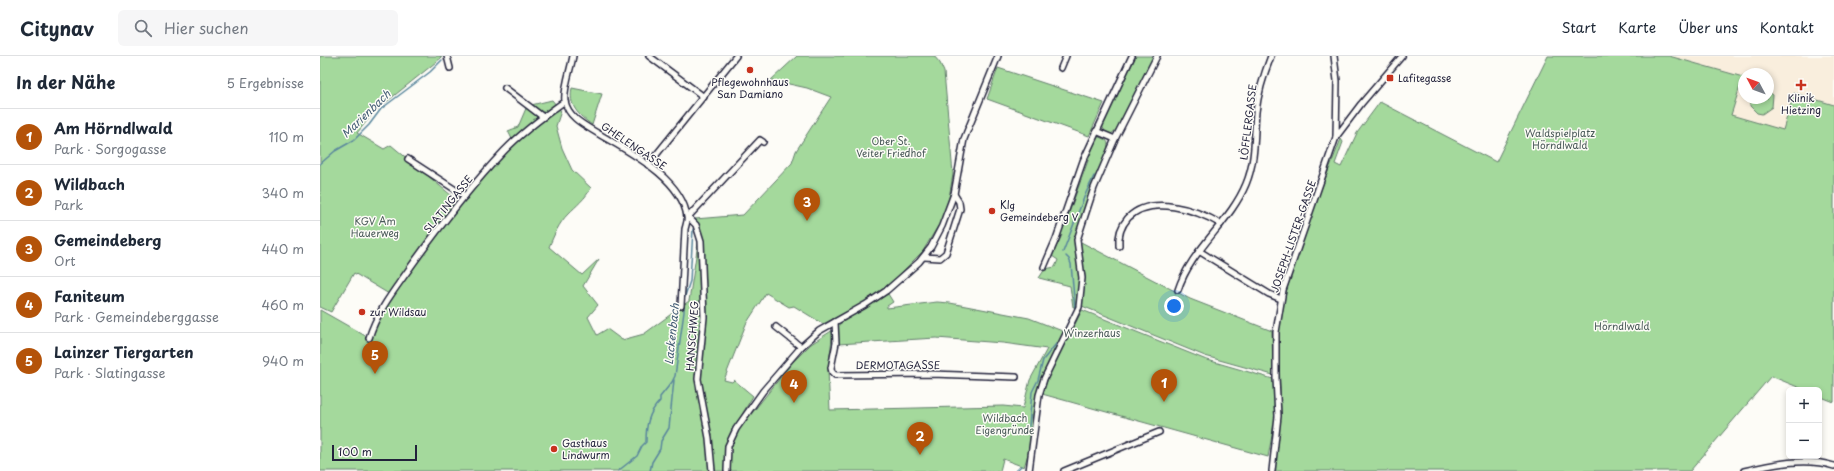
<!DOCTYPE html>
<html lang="de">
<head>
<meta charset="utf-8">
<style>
  :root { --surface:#fff; --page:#f6f6f7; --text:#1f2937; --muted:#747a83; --line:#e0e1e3; --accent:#b45309 }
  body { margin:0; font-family:"Playpen Sans",sans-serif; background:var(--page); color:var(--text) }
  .controls { position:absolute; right:12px; bottom:12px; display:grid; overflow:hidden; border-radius:6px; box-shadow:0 2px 6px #0003 }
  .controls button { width:36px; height:36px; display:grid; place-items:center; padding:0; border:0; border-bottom:1px solid var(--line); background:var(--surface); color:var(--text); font:20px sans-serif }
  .compass { position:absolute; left:1418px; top:12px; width:36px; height:36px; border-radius:50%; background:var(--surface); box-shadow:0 2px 6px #0003; rotate:311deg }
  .scale { position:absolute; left:12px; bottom:10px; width:85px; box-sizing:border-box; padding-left:4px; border:2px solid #22223b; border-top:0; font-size:11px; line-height:14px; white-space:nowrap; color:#22223b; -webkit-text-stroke:3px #fdfcf7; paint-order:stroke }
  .you { position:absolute; left:854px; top:250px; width:14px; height:14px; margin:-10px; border:3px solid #fff; border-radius:50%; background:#1a73e8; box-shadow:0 0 0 6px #1a73e833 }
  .badge { display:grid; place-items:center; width:26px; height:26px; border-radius:50%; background:var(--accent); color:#fff; font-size:13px; font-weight:700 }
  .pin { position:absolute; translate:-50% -33px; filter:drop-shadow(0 1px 2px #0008) }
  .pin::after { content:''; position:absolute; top:21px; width:14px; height:12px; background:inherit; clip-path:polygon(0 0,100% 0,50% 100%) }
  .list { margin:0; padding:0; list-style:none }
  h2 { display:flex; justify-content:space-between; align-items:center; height:52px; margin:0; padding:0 16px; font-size:17px }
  h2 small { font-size:13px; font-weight:400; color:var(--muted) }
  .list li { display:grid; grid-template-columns:26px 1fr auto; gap:12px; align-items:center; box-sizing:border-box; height:56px; padding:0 16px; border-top:1px solid var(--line) }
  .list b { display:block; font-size:15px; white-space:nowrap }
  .list p { margin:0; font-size:13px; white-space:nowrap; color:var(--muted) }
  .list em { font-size:13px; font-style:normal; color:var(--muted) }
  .icon { flex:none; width:22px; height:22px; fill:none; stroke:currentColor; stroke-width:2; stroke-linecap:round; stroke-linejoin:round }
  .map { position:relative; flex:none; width:1514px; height:415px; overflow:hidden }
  header { display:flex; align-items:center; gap:24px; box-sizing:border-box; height:56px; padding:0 20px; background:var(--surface); border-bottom:1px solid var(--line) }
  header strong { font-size:19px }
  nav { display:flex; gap:22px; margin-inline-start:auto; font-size:14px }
  .search { width:280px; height:36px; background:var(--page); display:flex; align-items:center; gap:10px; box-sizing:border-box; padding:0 14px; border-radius:6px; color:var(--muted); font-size:15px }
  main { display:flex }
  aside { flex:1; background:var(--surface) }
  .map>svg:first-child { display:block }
</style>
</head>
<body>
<header>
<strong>Citynav</strong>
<div class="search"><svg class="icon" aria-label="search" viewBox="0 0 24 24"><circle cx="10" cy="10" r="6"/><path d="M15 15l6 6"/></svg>Hier suchen</div>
<nav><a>Start</a><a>Karte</a><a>Über uns</a><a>Kontakt</a></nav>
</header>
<main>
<aside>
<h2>In der Nähe<small>5 Ergebnisse</small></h2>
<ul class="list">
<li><span class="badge">1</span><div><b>Am Hörndlwald</b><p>Park · Sorgogasse</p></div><em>110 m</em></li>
<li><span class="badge">2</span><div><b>Wildbach</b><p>Park</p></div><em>340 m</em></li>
<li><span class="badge">3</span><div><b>Gemeindeberg</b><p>Ort</p></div><em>440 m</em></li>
<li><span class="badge">4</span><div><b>Faniteum</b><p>Park · Gemeindeberggasse</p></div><em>460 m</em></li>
<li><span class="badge">5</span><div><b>Lainzer Tiergarten</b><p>Park · Slatingasse</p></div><em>940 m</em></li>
</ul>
</aside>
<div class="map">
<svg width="1514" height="415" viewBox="0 0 1514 415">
  <rect width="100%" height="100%" fill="#fdfcf7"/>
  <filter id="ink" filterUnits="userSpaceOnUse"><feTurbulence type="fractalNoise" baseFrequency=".025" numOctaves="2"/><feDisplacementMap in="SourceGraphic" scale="8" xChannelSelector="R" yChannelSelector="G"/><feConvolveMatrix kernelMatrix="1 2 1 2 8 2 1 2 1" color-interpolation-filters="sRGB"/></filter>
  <g filter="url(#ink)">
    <!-- built -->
    <path fill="#f9eedd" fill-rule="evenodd" d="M1349 0H1514V49L1474 37 1463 74 1411 59 1423 21ZM1424 18H1448V42H1424Z"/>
    <!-- green -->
    <g fill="#a4d99c" stroke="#637e6c">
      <path d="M0 0H122L120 1 121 2 55 55 37 77 64 93 71 89 138 145 192 83 188 75 198 71 207 50 232 44 241 55 236 70 242 92 252 114 271 132C265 143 257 149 248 158 239 167 234 179 229 191L262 219 279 203 263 230 278 249 268 261 277 279 287 273 302 284 324 278 369 245 378 187 375 163 423 159 472 107 476 95 511 41 487 32 451 24 477 0H614L620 7 624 16 633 118 629 142 621 165 603 195 572 226 543 247 503 268 474 250 469 251 446 237 426 268 404 324 412 326 414 324 433 340 415 370 417 376 472 307 491 288 513 274 508 314 510 354 683 350 703 352 710 324 727 293 683 287 616 282 518 288V269L568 238 573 246 567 250V252L617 246 630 247 709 262 750 278 762 254 884 303 953 323 955 363 948 401 722 338 731 314 717 336 709 395 704 411 683 403 680 415H0V254L49 282H51L47 280 69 238 34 217 11 256 0 251Z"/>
      <path d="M816 0H834L796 74 791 78 786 77 782 70Z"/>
      <path d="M1228 0H1349L1423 21 1411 59 1463 74 1474 37 1514 49V346L1499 340V334H1485L1451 320 1370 415H954L956 386 961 358 958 275 963 247 972 215 998 141 1021 83 1023 86 1015 108 1021 111 1037 77 1060 46 1176 106Z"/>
      <path d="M678 12 784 47 769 80 667 43Z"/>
      <path d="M252 32 282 38 272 69C258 59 248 49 252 32Z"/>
      <path d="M1448 35 1453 39 1452 51 1442 58 1437 57 1430 50V42H1448Z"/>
      <path d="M777 80 786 84 788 87 787 95 772 130 755 180V193L760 225 758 250 753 251 750 230 719 222 725 213 735 211 738 204 732 200 742 179H740L744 168H745Z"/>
      <path d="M759 185 870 243 952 275 953 319 885 300 762 250 765 221Z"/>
    </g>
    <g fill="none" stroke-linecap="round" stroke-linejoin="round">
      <!-- stream -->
      <g stroke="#59869d" stroke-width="1.5">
        <path d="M0 108 15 95 34 84 49 69 61 53 110 16 122 4"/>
        <path d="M743 196 765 139 774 120"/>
        <path d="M746 200 749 203 751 208 755 253"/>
        <path d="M709 370 712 336 718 324 723 304 736 288"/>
        <path d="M298 415 317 400 322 390 326 386C326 370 328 357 340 345V341L352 326 355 320 364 256V243L370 225 373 173"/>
        <path d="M330 415 332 406 340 393 341 385 349 372 354 324"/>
        <path d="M696 415 701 410"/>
      </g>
      <defs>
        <g id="minor">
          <path d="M127 0 130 12"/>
          <path d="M253 0C251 12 243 34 245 45 248 62 266 70 279 78 309 96 362 122 367 161 368 164 366 169 365 173L361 250"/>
          <path d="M329 0 384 41"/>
          <path d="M1014 0 1017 25 1016 81"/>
          <path d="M741 12 746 0"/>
          <path d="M185 32 223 61"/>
          <path d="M776 75 795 83"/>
          <path d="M88 103 145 140"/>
          <path d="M328 109 416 0"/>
          <path d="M368 161 376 169 381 185 384 261 378 323 389 382 392 415"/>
          <path d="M368 161 440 84 443 86"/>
          <path d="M799 190C798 180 801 170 808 162 831 138 877 154 901 168"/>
          <path d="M879 195 949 238 961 243"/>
          <path d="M604 201 620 202 626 197 640 153 639 146 634 138"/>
          <path d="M724 211 736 183 763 105 812 0"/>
          <path d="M858 234C871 193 910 167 926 128 936 104 934 80 936 56 938 36 944 18 951 0"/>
          <path d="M515 266 516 287 511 312 512 316 515 319 612 318 696 321"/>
          <path d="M456 271 481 291"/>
          <path d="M49 282C57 255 76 232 92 209 120 170 151 130 184 95 202 76 224 60 245 45"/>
          <path d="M407 415 408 390 416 373 443 335 481 291 499 275 545 249 566 235 599 206 611 191 622 170 634 138 644 83 678 0"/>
          <path d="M709 415 719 339 724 323 759 251 762 222 757 184 774 132 795 83 837 0"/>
          <path d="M744 415 839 376"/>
          <path d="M952 415 958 360 956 322V276L963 234 1016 81 1041 48 1082 0"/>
          <path d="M1424 415C1453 408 1485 401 1514 410"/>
        </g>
      </defs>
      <!-- minor casing -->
      <use href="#minor" stroke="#22223b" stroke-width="8"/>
      <!-- minor -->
      <use href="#minor" stroke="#fdfcf7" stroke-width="5"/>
    </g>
  </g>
  <!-- markers -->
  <g fill="#c8321e" stroke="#fdfcf7" stroke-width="1.5">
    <circle cx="430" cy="14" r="4"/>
    <rect x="1066" y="18" width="8" height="8" rx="2"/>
    <path d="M1479 23h4v4h4v4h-4v4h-4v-4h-4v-4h4z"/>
    <circle cx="672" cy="155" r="4"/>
    <circle cx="42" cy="256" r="4"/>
    <circle cx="234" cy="393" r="4"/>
  </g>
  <g text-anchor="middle" stroke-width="3" stroke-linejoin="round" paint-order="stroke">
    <!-- poi labels -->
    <g font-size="10" fill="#22223b" stroke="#fdfcf7" text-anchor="start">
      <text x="1078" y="26">Lafitegasse</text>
      <text x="430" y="30" text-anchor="middle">Pflegewohnhaus<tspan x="430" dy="12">San Damiano</tspan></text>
      <text x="1481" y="46" text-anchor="middle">Klinik<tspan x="1481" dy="12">Hietzing</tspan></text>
      <text x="680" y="153">Klg<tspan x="680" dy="12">Gemeindeberg V</tspan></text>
      <text x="50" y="260">zur Wildsau</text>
      <text x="242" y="391">Gasthaus<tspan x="242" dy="12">Lindwurm</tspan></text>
    </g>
    <!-- street labels -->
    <g font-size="10" fill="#22223b" stroke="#fdfcf7">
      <text transform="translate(928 66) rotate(-83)" y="4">LÖFFLERGASSE</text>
      <text transform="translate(314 90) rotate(34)" y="4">GHELENGASSE</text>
      <text transform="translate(128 148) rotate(-51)" y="4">SLATINGASSE</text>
      <text transform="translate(973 180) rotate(-71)" y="4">JOSEPH-LISTER-GASSE</text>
      <text transform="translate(372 280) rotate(-86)" y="4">HANSCHWEG</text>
      <text x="578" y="313">DERMOTAGASSE</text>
    </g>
    <!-- park labels -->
    <g font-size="10" fill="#495958" stroke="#fdfcf7">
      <text x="1240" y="81">Waldspielplatz<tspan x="1240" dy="12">Hörndlwald</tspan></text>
      <text x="571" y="89">Ober St.<tspan x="571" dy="12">Veiter Friedhof</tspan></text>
      <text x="55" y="169">KGV Am<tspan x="55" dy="12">Hauerweg</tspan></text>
      <text x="1302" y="274">Hörndlwald</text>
      <text x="772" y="281">Winzerhaus</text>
      <text x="685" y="366">Wildbach<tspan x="685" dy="12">Eigengründe</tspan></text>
    </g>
    <!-- water labels -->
    <g font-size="11" font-style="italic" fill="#425c74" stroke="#fdfcf7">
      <text transform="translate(46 58) rotate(-44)" y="4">Marienbach</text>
      <text transform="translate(352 278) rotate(-84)" y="4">Lackenbach</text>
    </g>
  </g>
</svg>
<div class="controls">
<button>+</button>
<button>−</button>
</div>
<svg class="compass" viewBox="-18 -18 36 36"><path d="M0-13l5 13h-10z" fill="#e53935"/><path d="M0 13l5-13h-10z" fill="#747a83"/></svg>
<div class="scale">100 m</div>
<div class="you"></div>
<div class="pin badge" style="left:844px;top:346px">1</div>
<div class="pin badge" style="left:600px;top:399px">2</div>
<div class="pin badge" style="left:487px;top:165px">3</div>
<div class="pin badge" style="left:474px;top:347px">4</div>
<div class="pin badge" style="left:55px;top:318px">5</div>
</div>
</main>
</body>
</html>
